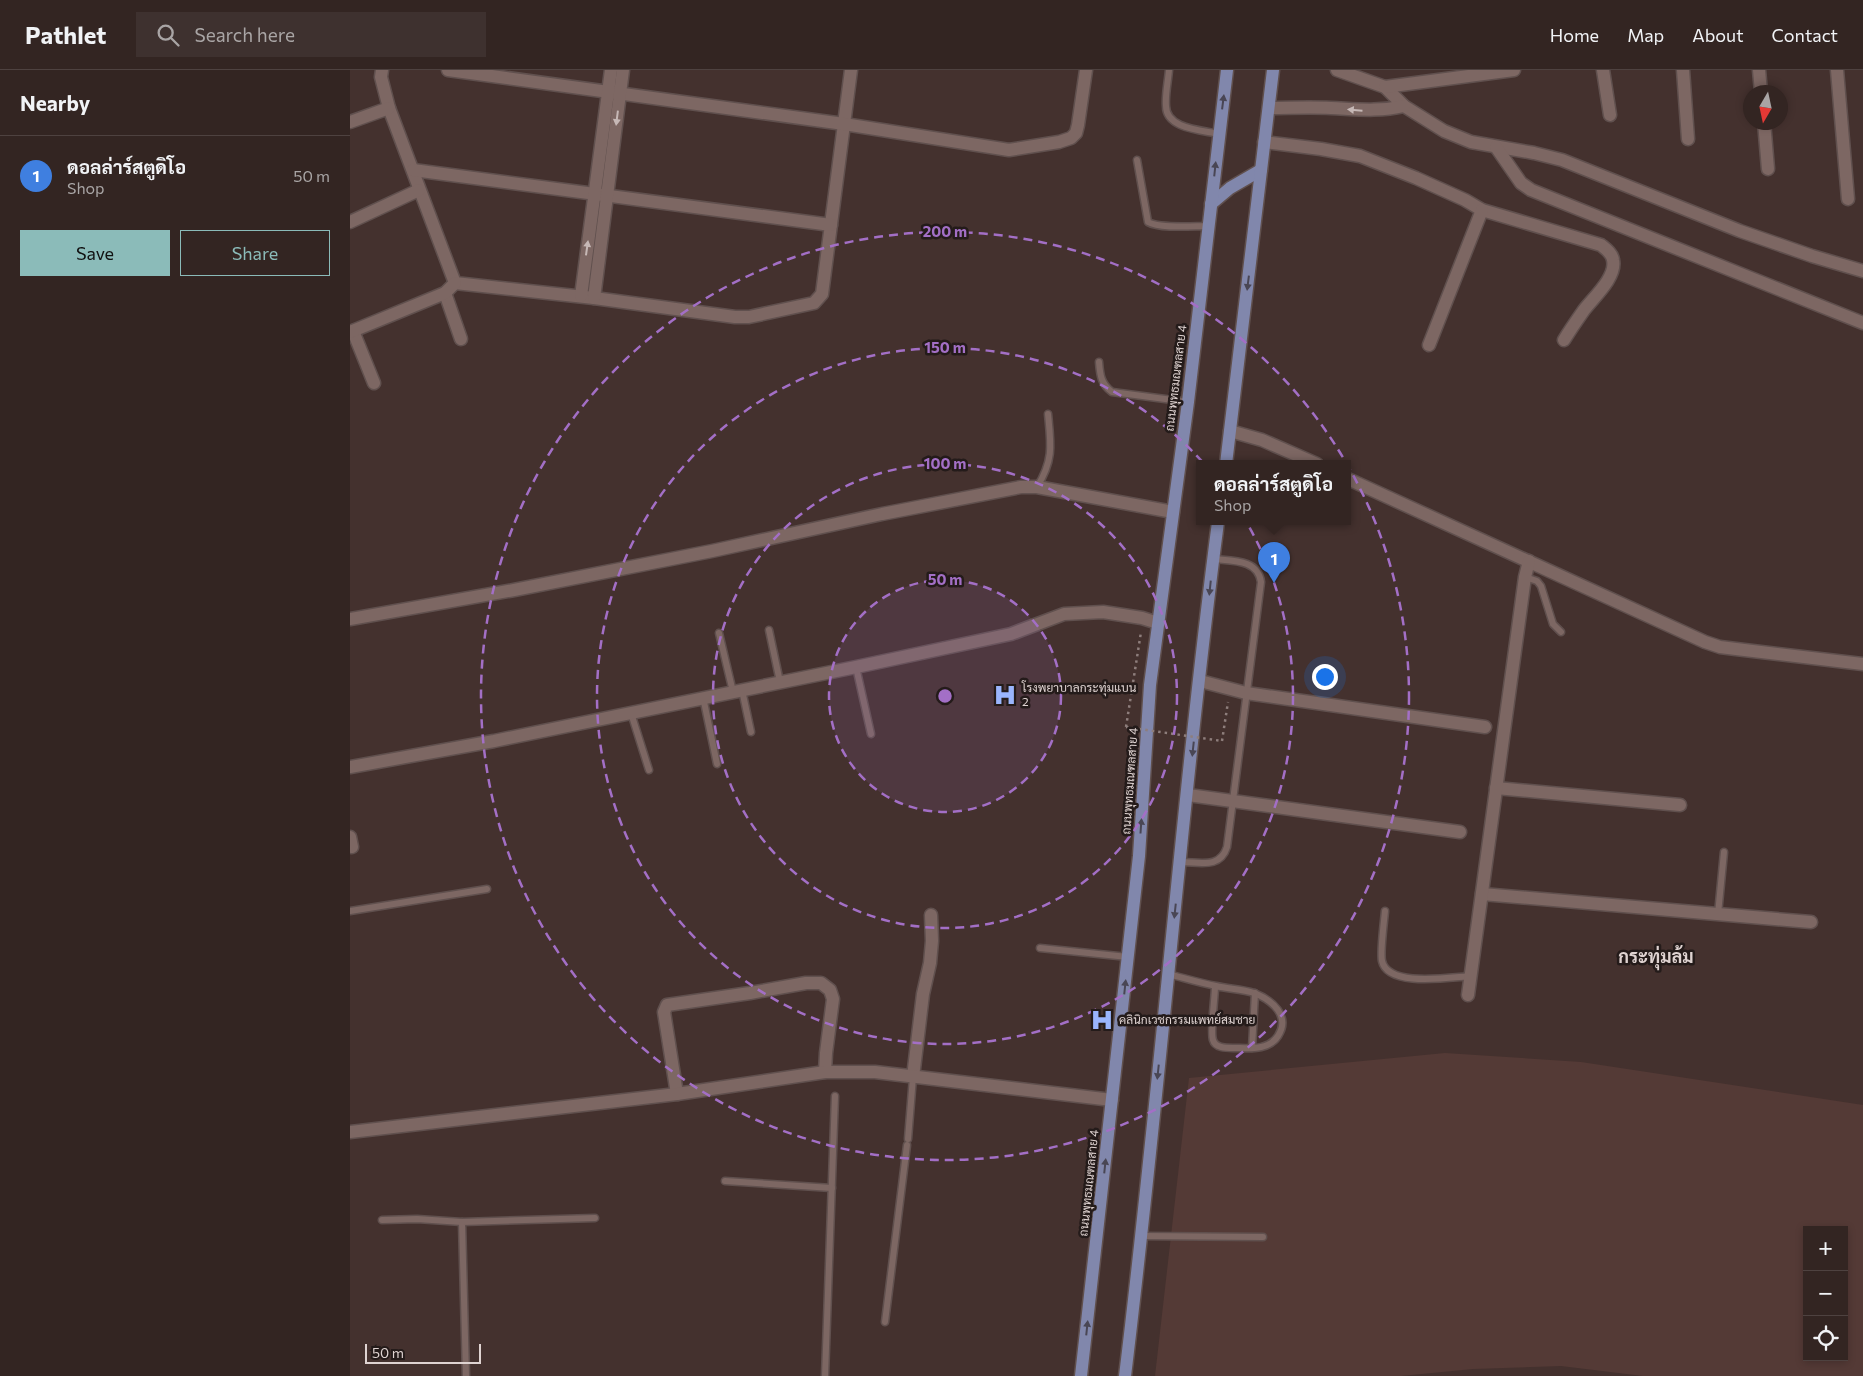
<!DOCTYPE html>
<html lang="en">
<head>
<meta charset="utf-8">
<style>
  :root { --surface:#332522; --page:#3e312f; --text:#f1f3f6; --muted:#a9a5a5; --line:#4e4240; --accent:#8bbbb9 }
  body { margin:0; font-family:Commissioner,Sarabun,sans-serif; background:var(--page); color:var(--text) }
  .controls { position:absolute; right:15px; bottom:15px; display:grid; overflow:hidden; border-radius:0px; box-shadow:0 2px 8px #0003 }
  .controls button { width:45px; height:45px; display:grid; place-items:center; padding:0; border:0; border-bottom:1px solid var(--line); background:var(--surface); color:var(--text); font:25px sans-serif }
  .compass { position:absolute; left:1393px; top:15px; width:45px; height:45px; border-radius:50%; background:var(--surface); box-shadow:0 2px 8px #0003; rotate:189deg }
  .scale { position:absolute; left:15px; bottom:12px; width:116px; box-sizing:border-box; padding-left:5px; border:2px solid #dfd3d1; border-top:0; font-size:14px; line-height:18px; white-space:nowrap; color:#dfd3d1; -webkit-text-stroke:4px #241b1a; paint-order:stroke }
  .you { position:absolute; left:974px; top:606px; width:18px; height:18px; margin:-12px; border:4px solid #fff; border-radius:50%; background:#1a73e8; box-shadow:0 0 0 8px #1a73e833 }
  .badge { display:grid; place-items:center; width:32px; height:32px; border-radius:50%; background:var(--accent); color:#fff; font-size:16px; font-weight:700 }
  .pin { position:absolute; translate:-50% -41px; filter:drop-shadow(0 1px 2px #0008) }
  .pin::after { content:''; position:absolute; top:26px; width:18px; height:15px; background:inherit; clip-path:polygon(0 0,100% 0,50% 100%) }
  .popup { position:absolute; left:846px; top:390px; width:155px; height:65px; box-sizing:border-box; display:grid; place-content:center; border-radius:0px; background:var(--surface); filter:drop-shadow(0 1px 4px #0005); font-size:16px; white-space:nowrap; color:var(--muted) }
  .popup b { font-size:19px; color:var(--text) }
  .popup::after { content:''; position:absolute; left:50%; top:100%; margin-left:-10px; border:10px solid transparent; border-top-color:var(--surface) }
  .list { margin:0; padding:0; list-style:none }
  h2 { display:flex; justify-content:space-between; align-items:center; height:65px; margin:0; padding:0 20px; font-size:21px }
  h2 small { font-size:16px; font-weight:400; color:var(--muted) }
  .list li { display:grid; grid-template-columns:32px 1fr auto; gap:15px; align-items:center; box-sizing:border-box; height:80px; padding:0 20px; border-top:1px solid var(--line) }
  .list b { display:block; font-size:19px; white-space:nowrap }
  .list p { margin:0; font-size:16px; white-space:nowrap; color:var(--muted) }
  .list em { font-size:16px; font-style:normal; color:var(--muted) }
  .actions { display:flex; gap:10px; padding:15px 20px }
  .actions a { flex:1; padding:11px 0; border:1px solid var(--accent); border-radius:0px; text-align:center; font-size:18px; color:var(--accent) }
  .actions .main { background:var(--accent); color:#111 }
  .icon { flex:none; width:28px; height:28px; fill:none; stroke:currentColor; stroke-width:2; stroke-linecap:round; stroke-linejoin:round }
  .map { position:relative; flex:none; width:1513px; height:1306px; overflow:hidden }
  header { display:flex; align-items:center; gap:30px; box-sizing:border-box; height:70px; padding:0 25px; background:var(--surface); border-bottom:1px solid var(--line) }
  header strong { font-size:24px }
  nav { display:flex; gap:28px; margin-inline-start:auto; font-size:18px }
  .search { width:350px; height:45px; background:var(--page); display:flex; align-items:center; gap:12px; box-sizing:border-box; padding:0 18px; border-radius:0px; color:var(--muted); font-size:19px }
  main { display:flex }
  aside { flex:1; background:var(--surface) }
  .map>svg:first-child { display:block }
</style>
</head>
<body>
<header>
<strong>Pathlet</strong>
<div class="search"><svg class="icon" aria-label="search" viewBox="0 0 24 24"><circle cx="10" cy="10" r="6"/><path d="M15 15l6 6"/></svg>Search here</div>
<nav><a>Home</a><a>Map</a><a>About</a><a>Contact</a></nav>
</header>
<main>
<aside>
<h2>Nearby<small></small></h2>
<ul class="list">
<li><span class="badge" style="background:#3f7fe0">1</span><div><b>ดอลล่าร์สตูดิโอ</b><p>Shop</p></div><em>50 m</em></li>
</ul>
<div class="actions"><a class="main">Save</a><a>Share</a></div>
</aside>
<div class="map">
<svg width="1513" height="1306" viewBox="0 0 1513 1306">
  <rect width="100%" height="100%" fill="#44312e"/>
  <!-- built -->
  <path fill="#543a36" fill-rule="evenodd" d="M1095 983 1231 992 1513 1035V1306H1293L1211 1296 1123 1299 1051 1306H805L839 1008ZM1457 1160H1494V1287H1457Z"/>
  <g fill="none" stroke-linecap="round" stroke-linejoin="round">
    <defs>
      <g id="lane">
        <path d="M819 0C818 12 815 25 816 36 816 59 852 60 869 64"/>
        <path d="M787 90 798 152C810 159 843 156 858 156"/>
        <path d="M749 292C750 305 751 314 762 322L838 332"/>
        <path d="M687 417C704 390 701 374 698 344"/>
        <path d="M1175 507 1187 511 1191 516 1203 554 1211 562"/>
        <path d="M419 560 430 612"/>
        <path d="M369 563 383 622"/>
        <path d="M506 597 521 664"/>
        <path d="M392 620 401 662"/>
        <path d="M353 627 367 694"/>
        <path d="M281 643 299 700"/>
        <path d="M831 792C850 792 870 799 877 777L911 512C908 489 882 491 864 489"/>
        <path d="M0 841 137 819"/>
        <path d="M1035 841C1034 852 1030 882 1032 891 1038 918 1101 907 1122 906"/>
        <path d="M1368 844 1374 782"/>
        <path d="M690 878 778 887"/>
        <path d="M818 904C834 908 850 913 866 916 879 919 892 919 904 923 922 930 941 946 928 966 918 981 899 978 883 978 876 978 865 978 863 970 860 961 865 928 865 916"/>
        <path d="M902 978 905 923"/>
        <path d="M558 1069 563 1007"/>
        <path d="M375 1111 482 1118"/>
        <path d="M32 1150 67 1149 112 1152"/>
        <path d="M792 1166 913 1167"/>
        <path d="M535 1252 557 1075"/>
        <path d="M116 1306 112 1152 245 1148"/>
        <path d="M475 1306 485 1026"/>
      </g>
      <g id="street">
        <path d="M32 0 31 7 39 38 105 213 244 228 385 247H399L464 233 472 224 501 0"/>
        <path d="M98 0 494 54 659 80 709 72 721 68 726 63 728 55 736 0"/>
        <path d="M987 0 1035 17 1054 36 1094 61 1121 72 1184 83 1212 90 1390 161 1462 186 1513 201"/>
        <path d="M1253 0 1260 45"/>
        <path d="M1333 0 1338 69"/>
        <path d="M1409 0 1411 22"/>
        <path d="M1487 0 1498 129"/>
        <path d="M1035 17 1164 0"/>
        <path d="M919 38C939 38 960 37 981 38 1006 39 1028 42 1054 36"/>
        <path d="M0 52 39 38"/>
        <path d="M1414 52 1418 99"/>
        <path d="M914 72 971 79 1010 86 1066 108 1115 130 1132 140 1251 175C1256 179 1262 183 1263 190 1267 207 1243 228 1234 240 1227 250 1220 260 1214 270"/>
        <path d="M1146 77 1171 113 1181 120 1513 253"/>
        <path d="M63 100 481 155"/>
        <path d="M0 152 69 120"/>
        <path d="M95 223 111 269"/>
        <path d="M231 226 261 0"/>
        <path d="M244 228 273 0"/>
        <path d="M3 261 24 313"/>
        <path d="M0 262 95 223 105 213"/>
        <path d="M1079 275 1132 140"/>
        <path d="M880 361 912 370 967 394"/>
        <path d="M998 409 1355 572 1370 577 1386 579 1513 594"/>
        <path d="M0 549 164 520 362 481 532 444 671 417H687L823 442"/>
        <path d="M850 611 896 623 1135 657"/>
        <path d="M0 697 144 671 506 597 661 564 714 544 753 542 792 548 808 553"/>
        <path d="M1146 718 1330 735"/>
        <path d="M838 725 1110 762"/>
        <path d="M0 767 2 777"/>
        <path d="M1132 824 1461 852"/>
        <path d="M1118 925 1175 507 1179 491"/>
        <path d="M563 1007 573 924 580 893 582 871 581 845"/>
        <path d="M327 1024 314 942 317 935 400 923 456 913H471L480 920 483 929 476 983 475 1002"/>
        <path d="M0 1062 327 1024 475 1002H525L762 1030"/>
      </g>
      <g id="primary">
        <path d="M861 134 880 118 911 100"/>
        <path d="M876 394 923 0"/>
        <path d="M731 1306 789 786 800 615 838 332 877 0"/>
        <path d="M775 1306C810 1022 831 736 868 452"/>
      </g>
    </defs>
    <!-- lane casing -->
    <use href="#lane" stroke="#60504e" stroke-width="9"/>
    <!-- street casing -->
    <use href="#street" stroke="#60504e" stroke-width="15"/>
    <!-- primary casing -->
    <use href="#primary" stroke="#60504e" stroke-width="15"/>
    <!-- path -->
    <g stroke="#8e7e7c" stroke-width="2.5" stroke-dasharray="2.5 4" stroke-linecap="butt">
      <path d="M776 657 791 562"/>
      <path d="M872 671 878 632"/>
    </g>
    <!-- lane -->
    <use href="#lane" stroke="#7d6763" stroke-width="6"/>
    <!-- street -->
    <use href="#street" stroke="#7d6763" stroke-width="12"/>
    <!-- primary -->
    <use href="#primary" stroke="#8187ac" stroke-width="12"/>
    <!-- path-bridge -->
    <path stroke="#8e7e7c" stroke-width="2.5" stroke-dasharray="2.5 4" stroke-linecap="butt" d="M776 657 872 671"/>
  </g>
  <!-- one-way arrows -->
  <defs><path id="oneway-solid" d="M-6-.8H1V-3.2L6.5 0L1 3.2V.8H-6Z" transform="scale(1.25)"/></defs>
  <g fill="#494654">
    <use href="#oneway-solid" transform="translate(873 32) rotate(-83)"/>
    <use href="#oneway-solid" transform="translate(865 99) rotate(-84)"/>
    <use href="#oneway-solid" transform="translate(898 213) rotate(97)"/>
    <use href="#oneway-solid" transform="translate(860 518) rotate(96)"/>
    <use href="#oneway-solid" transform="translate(843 679) rotate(96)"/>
    <use href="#oneway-solid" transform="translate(791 756) rotate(-86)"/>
    <use href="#oneway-solid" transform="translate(825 841) rotate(96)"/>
    <use href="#oneway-solid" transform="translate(775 917) rotate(-84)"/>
    <use href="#oneway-solid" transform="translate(808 1002) rotate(96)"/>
    <use href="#oneway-solid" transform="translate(755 1096) rotate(-84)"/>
    <use href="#oneway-solid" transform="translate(737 1258) rotate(-84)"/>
  </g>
  <g fill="#c6b8b6">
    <use href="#oneway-solid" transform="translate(1005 40) rotate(-175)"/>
    <use href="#oneway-solid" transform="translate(267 48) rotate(97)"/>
    <use href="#oneway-solid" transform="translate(237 178) rotate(-82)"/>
  </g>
  <!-- distance rings -->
  <circle cx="595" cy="626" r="116" fill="#a36fc6" fill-opacity=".12"/>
  <g fill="none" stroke="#a36fc6" stroke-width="2.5" stroke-dasharray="9 6">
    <circle cx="595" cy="626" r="116"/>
    <circle cx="595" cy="626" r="232"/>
    <circle cx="595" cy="626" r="348"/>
    <circle cx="595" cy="626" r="464"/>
  </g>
  <!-- icons -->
  <defs>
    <symbol id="hospital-bare" viewBox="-9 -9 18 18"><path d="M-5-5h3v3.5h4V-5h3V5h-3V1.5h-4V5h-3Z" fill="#9ab5fd" stroke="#241b1a" stroke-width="2.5" paint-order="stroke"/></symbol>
  </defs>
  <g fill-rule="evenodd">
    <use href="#hospital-bare" x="639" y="609" width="32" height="32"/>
    <use href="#hospital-bare" x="736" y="934" width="32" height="32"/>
  </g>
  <g text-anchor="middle" stroke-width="5" stroke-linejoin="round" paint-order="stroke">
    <!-- street labels -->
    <g font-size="12" fill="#dfd3d1" stroke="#241b1a">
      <text transform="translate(826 308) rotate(-83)" y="4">ถนนพุทธมณฑลสาย 4</text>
      <text transform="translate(780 711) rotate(-86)" y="4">ถนนพุทธมณฑลสาย 4</text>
      <text transform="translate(739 1113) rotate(-84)" y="4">ถนนพุทธมณฑลสาย 4</text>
    </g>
    <!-- poi labels -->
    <g font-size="12" fill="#dfd3d1" stroke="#241b1a" text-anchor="start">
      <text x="672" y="622">โรงพยาบาลกระทุ่มแบน<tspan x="672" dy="14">2</tspan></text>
      <text x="769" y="954">คลินิกเวชกรรมแพทย์สมชาย</text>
    </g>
    <!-- district labels -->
    <g font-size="18" font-weight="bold" fill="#dfd3d1" stroke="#241b1a">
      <text x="1306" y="893">กระทุ่มล้ม</text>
    </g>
  </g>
  <circle cx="595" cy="626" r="8" fill="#a36fc6" stroke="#241b1a" stroke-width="2.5"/>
  <g font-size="15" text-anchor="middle" font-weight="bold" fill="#a36fc6" stroke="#241b1a" stroke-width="5" stroke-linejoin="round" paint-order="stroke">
    <text x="595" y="167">200 m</text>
    <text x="595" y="283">150 m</text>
    <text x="595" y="399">100 m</text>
    <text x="595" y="515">50 m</text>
  </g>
</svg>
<div class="controls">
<button>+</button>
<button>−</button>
<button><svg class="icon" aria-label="locate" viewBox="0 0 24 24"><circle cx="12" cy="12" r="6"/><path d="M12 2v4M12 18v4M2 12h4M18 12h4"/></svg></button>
</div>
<svg class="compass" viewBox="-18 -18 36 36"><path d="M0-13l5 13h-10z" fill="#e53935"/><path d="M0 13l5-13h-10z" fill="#a9a5a5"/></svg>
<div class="scale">50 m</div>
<div class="you"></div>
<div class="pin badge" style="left:924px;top:513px;background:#3f7fe0">1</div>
<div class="popup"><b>ดอลล่าร์สตูดิโอ</b>Shop</div>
</div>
</main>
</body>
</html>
